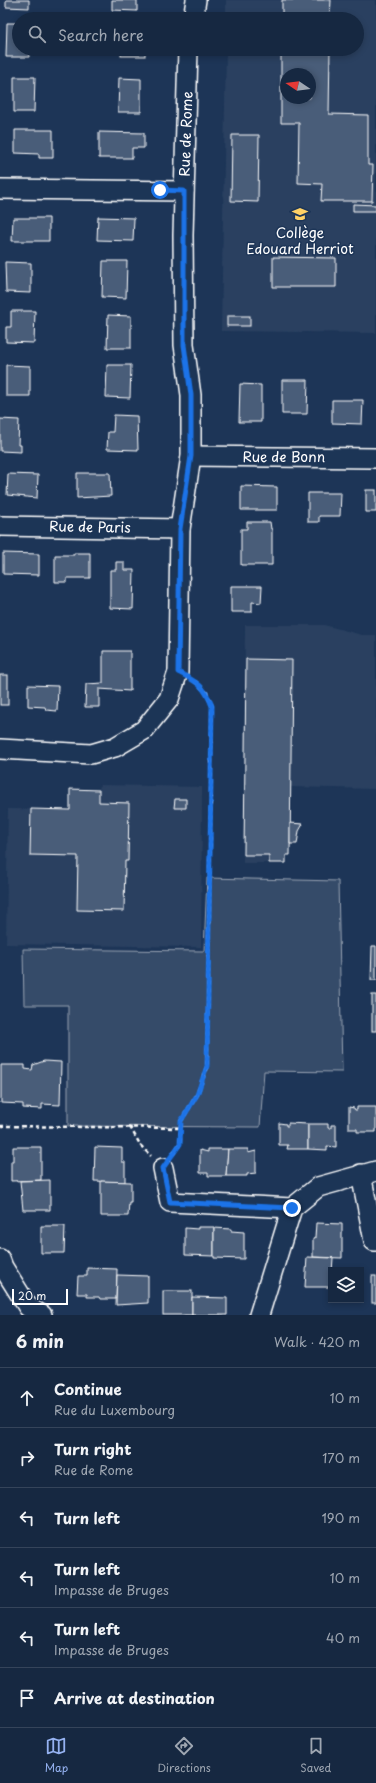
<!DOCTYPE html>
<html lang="en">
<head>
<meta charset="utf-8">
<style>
  :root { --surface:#162841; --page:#1f3048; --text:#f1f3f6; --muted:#9ea6b1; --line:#35445a; --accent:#95b2f1 }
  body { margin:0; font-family:"Playpen Sans",sans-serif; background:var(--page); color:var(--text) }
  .controls { position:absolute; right:12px; bottom:12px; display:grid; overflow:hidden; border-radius:0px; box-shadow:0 2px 6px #0003 }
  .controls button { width:36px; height:36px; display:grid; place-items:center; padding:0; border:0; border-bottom:1px solid var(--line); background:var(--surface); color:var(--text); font:20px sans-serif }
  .compass { position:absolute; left:280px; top:68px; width:36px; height:36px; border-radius:50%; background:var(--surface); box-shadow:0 2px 6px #0003; rotate:283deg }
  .scale { position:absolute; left:12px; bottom:10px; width:56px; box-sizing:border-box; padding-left:4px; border:2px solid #fff; border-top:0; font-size:11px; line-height:14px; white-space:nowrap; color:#fff; -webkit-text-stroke:3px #1d3557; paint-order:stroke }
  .stop { position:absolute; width:12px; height:12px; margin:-9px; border:3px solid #1a73e8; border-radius:50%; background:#fff }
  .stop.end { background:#1a73e8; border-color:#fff; box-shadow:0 1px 4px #0008 }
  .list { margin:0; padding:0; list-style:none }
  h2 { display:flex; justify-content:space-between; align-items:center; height:52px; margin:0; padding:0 16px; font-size:17px }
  h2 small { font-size:13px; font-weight:400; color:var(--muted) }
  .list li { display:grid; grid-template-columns:26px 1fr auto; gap:12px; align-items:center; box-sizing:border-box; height:60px; padding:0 16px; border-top:1px solid var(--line) }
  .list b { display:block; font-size:15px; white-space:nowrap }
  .list p { margin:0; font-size:13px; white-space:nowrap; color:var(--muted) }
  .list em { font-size:13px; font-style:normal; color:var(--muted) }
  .icon { flex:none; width:22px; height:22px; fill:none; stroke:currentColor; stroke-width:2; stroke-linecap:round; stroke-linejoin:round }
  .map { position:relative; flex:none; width:376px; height:1315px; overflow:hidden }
  .search { position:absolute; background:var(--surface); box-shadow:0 2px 6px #0003; left:12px; right:12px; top:12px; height:44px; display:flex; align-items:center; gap:10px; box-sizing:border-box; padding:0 14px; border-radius:22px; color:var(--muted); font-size:15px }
  .sheet { height:412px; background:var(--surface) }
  nav { display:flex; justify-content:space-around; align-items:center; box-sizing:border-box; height:56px; border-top:1px solid var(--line); background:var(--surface); font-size:11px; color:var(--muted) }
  nav a { display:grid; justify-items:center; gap:2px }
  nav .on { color:var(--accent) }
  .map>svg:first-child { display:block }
</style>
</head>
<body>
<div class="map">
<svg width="376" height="1315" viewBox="0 0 376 1315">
  <rect width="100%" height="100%" fill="#1d3557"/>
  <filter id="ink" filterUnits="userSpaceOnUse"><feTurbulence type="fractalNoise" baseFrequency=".025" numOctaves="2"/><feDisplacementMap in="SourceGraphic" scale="8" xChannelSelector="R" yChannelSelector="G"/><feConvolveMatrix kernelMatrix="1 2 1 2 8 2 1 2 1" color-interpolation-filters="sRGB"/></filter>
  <g filter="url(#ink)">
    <!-- built -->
    <g fill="#2a4161" fill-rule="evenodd">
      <path d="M226 0H376V333L221 331 226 49H357V19H226ZM286 74H310V98H286Z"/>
      <path d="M245 625H324L362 635H376V789L291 787 290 823 299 831 297 844H290V855H286V863H243Z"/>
      <path d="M100 785 202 787 201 947 6 944 8 809 69 810 70 789 99 790Z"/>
    </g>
    <!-- green -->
    <path fill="#364b69" stroke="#9aa5b4" d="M207 878 338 881 342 1072 264 1071 260 1127 68 1126V1005H24L23 949 204 951Z"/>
    <!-- building -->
    <g fill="#4a5d79" stroke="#fff" fill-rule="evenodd">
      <path d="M6 0H29V8L6 7Z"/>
      <path d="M112 0H137V11L112 10Z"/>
      <path d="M282 0H331L330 19H282Z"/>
      <path d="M7 23H19V49H29V57H6Z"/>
      <rect x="121" y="49" width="24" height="7"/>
      <path d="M281 49H330L329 114 368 115V165H373L372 201H321L322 184 298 183 299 123H281ZM286 74H310V98H286Z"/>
      <path d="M14 77H35L34 112H14Z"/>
      <path d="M119 78 141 79V112H118Z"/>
      <path d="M15 130H53V158H39V154L15 153Z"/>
      <path d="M99 132 144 133V148H132V158H99Z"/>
      <path d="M232 135H259L258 202 231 201Z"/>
      <path d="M353 204 376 205V211H353Z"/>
      <path d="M98 217 134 218 133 241 97 240Z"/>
      <path d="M13 218H49V241H12Z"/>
      <path d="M273 257 336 258V287H273Z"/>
      <path d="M103 261H127L126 298 102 297Z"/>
      <path d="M5 262 31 263V293L6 292Z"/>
      <path d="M11 311H35L34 343 6 342V327H11Z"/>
      <path d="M108 315 131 316V348H107Z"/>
      <rect x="227" y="316" width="23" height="10"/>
      <path d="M6 365 30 366V396H6Z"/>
      <path d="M107 365H131L130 398 106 397Z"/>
      <path d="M282 380H308L307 414H282Z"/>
      <path d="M240 384 261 385V422H239Z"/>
      <path d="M332 400H363L362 424 332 423Z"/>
      <path d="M114 415 137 416 138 450 107 449 108 432H113Z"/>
      <path d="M0 419 19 420 18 445H21V452L0 451Z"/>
      <path d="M77 473H110L111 496 77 498Z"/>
      <path d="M8 474 38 475 37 498 7 495Z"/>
      <path d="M241 486 277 487V510H241Z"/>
      <rect x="366" y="490" width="10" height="22"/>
      <path d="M308 493H341L340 516H319V522H308Z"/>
      <path d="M247 522H270L271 529H272V565H241V529H247Z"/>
      <path d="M3 553 39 554V575L3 574Z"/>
      <path d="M74 553H90V578H67V582H55V555H74Z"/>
      <path d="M116 562H124V570H134L133 609 110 608V570H116Z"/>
      <path d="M231 586H262L261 603 252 602V612H231Z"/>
      <path d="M103 651H130V691L99 689V707H85L86 684 103 683Z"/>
      <path d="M246 659 292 660 290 855H286V863H269V855H244Z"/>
      <rect x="0" y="675" width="8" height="30"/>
      <path d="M28 685 58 686 57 711 46 710 45 707 28 706Z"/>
      <path d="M70 789 99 790V802L129 803 128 861H125L124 911 77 910 78 856 30 855 31 809 70 810Z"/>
      <path d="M175 799H186V808H174Z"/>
      <path d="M290 823 303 824 299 831 297 844H290Z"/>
      <path d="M372 946H376V980H371Z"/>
      <rect x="372" y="995" width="4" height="36"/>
      <path d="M44 1061 61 1062 60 1105 42 1104V1109L23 1108V1104L1 1103V1065H25V1069L32 1070 33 1065Z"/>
      <path d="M349 1107 354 1108 355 1110H357V1107H376V1132H357V1129H349Z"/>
      <path d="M279 1123 286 1124V1126H288V1123L308 1124V1149H287L288 1145H279Z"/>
      <path d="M308 1124H328V1128H331V1125H336V1147L327 1146V1150L308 1149Z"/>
      <path d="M13 1147H41V1180L11 1181V1161H13Z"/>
      <path d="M95 1147 122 1148V1162H125V1182L94 1181Z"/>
      <path d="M208 1149H228L226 1176H208V1173H200V1150L208 1152Z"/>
      <path d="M228 1149H248V1153L256 1151V1173L247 1174V1176H226Z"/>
      <path d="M50 1180V1210H23L20 1181Z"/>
      <path d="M101 1181 131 1182V1202H129L128 1216H101Z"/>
      <path d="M316 1223 342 1224V1258L313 1257V1239L315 1238Z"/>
      <path d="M41 1226H65L64 1253H41Z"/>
      <path d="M198 1227H214V1256L185 1255V1228L198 1229Z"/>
      <path d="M214 1228 231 1229V1231L244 1232V1259L214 1258Z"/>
      <path d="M307 1257 333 1258 331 1287H305Z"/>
      <path d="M87 1268 117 1269 116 1299H100L99 1297H87V1294H77L78 1276H87Z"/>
      <path d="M117 1275 148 1276V1303L116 1305Z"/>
      <rect x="372" y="1276" width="4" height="27"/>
      <rect x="163" y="1291" width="29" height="24"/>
      <path d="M192 1297 227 1298V1315H192Z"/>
    </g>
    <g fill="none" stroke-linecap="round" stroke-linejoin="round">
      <defs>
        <g id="minor">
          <path d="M193 19 196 0"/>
          <path d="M0 189 184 191"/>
          <path d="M191 456 376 458"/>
          <path d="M0 526 180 529"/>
          <path d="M0 749 91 754 115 747 144 730 169 699 178 672 180 529 191 456V395L184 345 183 235 188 49"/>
          <path d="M163 1168 170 1202 292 1208"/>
          <path d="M361 1174 374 1241H376"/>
          <path d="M0 1259 3 1267 28 1307 42 1315"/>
          <path d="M259 1315 292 1208 318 1187 376 1171"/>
        </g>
      </defs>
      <!-- minor casing -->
      <use href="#minor" stroke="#fff" stroke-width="22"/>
      <!-- path -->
      <g stroke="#fff" stroke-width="2.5" stroke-dasharray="4 3" stroke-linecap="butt">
        <path d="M0 1126 181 1128"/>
        <path d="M130 1127 141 1146 151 1156"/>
        <path d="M173 1154 180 1144 181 1121 197 1095 207 1066 212 706 207 693 195 681"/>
      </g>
      <!-- minor -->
      <use href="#minor" stroke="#1d3557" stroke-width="19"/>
    </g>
  </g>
  <g fill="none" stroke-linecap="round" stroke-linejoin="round" filter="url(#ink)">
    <!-- route -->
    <path stroke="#1a73e8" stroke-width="5" d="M160 190 184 191V345L191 395V456L180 529 178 672C197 682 204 685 212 706L207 1066 197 1095 181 1121 180 1144 163 1168 170 1202 292 1208"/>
  </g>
  <!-- icons -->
  <defs>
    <symbol id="school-bare" viewBox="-9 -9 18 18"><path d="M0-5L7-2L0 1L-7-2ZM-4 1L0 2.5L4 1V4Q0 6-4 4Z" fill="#ffd166" stroke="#1d3557" stroke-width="2.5" paint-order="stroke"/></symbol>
  </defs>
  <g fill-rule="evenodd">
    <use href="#school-bare" x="289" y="203" width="22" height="22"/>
  </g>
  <g text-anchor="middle" stroke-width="3" stroke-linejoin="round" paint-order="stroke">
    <!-- street labels -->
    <g font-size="14" fill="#fff" stroke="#1d3557">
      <text transform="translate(186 134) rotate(-88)" y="5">Rue de Rome</text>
      <text x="284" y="462">Rue de Bonn</text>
      <text transform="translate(90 527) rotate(1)" y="5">Rue de Paris</text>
    </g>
    <!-- poi labels -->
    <g font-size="14" fill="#fff" stroke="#1d3557">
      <text x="300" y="238">Collège<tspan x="300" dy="16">Edouard Herriot</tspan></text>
    </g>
  </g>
</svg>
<div class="controls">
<button><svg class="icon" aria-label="layers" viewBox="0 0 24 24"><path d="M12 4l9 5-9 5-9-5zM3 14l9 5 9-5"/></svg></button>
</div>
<svg class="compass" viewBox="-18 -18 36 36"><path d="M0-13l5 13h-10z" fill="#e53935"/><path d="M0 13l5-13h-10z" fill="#9ea6b1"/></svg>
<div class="scale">20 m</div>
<div class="stop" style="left:160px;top:190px"></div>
<div class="stop end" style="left:292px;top:1208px"></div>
<div class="search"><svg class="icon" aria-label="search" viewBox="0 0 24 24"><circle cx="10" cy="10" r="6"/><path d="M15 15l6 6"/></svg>Search here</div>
</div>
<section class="sheet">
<h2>6 min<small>Walk · 420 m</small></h2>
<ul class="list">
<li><svg class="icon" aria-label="ahead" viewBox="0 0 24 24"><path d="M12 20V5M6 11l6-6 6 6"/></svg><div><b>Continue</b><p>Rue du Luxembourg</p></div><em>10 m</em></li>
<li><svg class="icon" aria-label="right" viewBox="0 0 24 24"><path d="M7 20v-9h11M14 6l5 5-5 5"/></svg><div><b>Turn right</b><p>Rue de Rome</p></div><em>170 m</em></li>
<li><svg class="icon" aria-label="left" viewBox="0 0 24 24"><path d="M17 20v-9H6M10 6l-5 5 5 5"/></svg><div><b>Turn left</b></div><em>190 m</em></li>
<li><svg class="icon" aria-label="left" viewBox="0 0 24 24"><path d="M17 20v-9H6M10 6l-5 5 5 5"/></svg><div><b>Turn left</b><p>Impasse de Bruges</p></div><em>10 m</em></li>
<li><svg class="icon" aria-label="left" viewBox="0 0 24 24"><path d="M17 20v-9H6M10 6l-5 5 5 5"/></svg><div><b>Turn left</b><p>Impasse de Bruges</p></div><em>40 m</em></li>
<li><svg class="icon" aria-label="arrive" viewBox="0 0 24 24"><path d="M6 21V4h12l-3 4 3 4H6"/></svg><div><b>Arrive at destination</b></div></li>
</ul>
</section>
<nav>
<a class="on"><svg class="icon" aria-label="map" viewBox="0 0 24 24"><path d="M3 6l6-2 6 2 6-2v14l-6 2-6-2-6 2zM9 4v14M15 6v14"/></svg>Map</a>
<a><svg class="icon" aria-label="directions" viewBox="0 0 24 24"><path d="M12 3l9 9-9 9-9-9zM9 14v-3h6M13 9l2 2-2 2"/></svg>Directions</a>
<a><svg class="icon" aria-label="saved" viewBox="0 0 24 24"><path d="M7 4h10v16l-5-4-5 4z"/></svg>Saved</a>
</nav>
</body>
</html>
